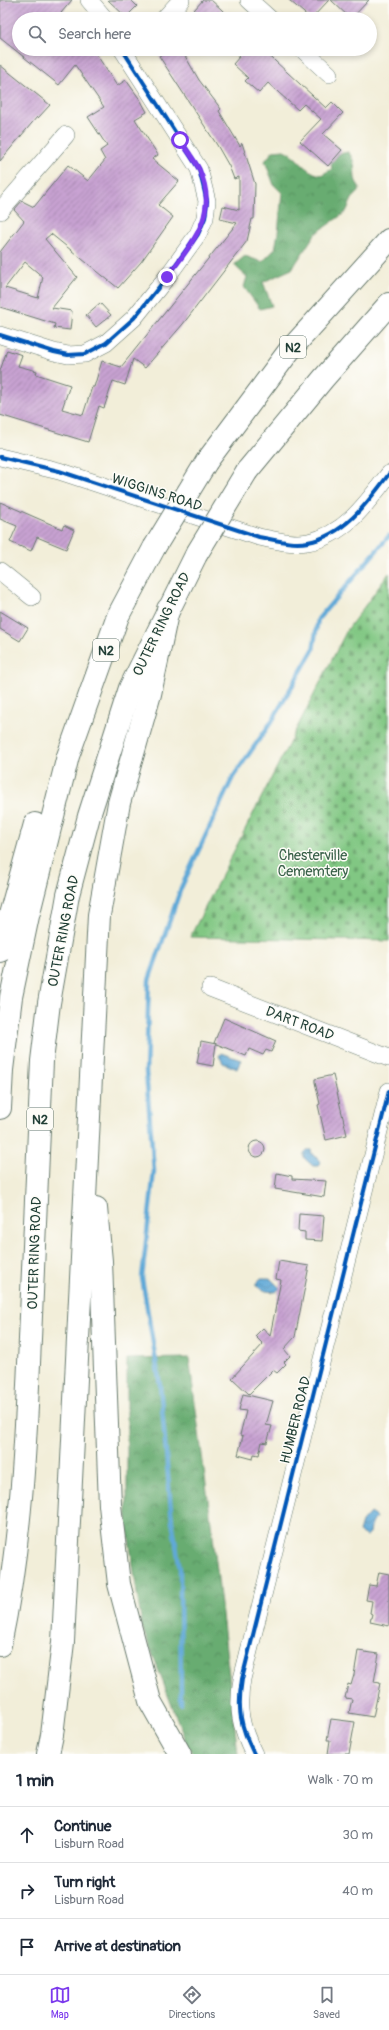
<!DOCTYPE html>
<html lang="en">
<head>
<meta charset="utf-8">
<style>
  :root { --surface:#fff; --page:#f2f2f3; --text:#1f2937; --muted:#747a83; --line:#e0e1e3; --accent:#7c3aed }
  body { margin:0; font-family:Pangolin,sans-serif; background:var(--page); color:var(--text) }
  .stop { position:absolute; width:12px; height:12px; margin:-9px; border:3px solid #7c3aed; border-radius:50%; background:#fff }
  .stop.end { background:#7c3aed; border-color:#fff; box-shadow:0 1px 4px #0008 }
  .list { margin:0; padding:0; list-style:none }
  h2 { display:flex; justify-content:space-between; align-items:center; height:52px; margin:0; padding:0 16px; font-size:17px }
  h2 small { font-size:13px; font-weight:400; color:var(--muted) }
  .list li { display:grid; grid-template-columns:26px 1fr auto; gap:12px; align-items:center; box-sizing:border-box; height:56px; padding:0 16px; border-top:1px solid var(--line) }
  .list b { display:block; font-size:15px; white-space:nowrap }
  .list p { margin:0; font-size:13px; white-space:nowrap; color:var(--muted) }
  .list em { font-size:13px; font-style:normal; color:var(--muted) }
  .icon { flex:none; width:22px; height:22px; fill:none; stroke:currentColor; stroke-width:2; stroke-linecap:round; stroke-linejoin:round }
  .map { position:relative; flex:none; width:389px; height:1754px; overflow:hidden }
  .search { position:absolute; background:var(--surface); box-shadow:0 2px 6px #0003; left:12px; right:12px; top:12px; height:44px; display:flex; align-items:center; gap:10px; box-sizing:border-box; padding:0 14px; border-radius:22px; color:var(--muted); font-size:15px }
  .sheet { height:220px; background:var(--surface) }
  nav { display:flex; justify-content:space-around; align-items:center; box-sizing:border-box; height:56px; border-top:1px solid var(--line); background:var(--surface); font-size:11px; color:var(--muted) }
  nav a { display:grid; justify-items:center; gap:2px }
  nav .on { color:var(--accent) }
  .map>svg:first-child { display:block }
</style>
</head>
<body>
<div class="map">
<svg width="389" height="1754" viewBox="0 0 389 1754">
  <defs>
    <pattern id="forest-crowns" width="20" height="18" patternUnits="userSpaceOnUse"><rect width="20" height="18" fill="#68ac71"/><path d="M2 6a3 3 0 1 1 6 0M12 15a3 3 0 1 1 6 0" fill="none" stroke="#558d5e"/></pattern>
    <pattern id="cemetery-stones" width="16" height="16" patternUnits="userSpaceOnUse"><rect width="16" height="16" fill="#81c783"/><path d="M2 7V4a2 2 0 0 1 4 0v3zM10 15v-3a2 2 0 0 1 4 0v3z" fill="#69a36c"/></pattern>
    <pattern id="water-waves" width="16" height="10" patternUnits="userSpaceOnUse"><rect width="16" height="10" fill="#60a9d7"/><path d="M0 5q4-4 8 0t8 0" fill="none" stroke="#4f8baf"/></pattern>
    <pattern id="building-hatch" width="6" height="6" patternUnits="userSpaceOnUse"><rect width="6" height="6" fill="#c8a2d2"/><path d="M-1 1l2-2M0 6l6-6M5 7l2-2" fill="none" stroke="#a285ab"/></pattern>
  </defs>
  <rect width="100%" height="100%" fill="#fdfcf7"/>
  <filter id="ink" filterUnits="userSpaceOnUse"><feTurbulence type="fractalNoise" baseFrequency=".025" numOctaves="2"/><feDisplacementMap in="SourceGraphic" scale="8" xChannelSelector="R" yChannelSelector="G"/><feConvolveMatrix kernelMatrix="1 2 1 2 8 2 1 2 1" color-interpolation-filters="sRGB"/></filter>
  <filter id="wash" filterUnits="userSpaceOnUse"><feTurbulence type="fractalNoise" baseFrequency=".012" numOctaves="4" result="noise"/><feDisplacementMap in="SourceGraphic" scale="16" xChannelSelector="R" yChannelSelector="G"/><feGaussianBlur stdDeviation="0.9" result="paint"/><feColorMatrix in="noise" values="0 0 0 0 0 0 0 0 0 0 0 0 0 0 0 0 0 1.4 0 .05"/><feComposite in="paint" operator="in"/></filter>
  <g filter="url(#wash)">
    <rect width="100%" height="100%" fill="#f2eed9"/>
    <!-- forest -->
    <g fill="url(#forest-crowns)" stroke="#447452">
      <path d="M284 150C300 157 302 171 321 175L332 169 331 164 339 154 348 152C360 166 350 176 359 186V192L352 199 346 212 315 234 292 269 263 282 272 306 260 309 244 287 247 277 234 265 245 256 262 262 275 249 278 233 282 193 274 185 265 161 273 151Z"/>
      <path d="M189 1358 214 1544 238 1754H194L188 1748 142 1627 127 1525V1359Z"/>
    </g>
    <!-- cemetery -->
    <path fill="url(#cemetery-stones)" stroke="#50825c" d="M389 573V941L190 937 347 630Z"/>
    <!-- water -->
    <g fill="url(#water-waves)" stroke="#407386">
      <path d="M221 1053 241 1060 237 1069 223 1063 219 1056Z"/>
      <path d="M307 1150H311L312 1154 320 1160 321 1164 319 1166H313L304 1158V1153Z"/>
      <path d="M261 1278H270L280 1288 276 1292 266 1291 256 1286V1283Z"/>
      <path d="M370 1513 376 1517 371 1526 370 1533 366 1536 359 1532 362 1522Z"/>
    </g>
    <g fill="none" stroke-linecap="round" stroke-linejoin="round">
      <!-- stream -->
      <path stroke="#60a9d7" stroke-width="4.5" d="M181 1704 180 1569 172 1521 160 1385 142 1278 154 1171 146 1072 149 980 181 888 233 777 272 721 313 650 318 619 389 536"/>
    </g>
    <g id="blocks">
      <!-- building -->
      <g fill="url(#building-hatch)" fill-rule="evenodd">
        <path d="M0 0H72L61 13 67 19H19V49H93L117 86 126 80 141 101 147 112 135 119 158 155 152 159 179 181 158 205 173 217 141 262 118 288 51 234 45 239 77 277 52 308 72 311 70 330 54 328 55 324 0 307V252L24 221 14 210 22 201 34 207 68 165 88 181 105 160 100 151 107 146 88 117 104 107 75 65 59 85 0 38ZM25 262 43 277 38 298 5 288Z"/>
        <path d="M108 0H131L137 6 126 17Z"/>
        <path d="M203 0H211L232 19H204L194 10Z"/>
        <path d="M289 0H329L311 19Z"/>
        <path d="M331 0H369L351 19Z"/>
        <path d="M170 49H181L199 80 221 109 219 111 240 146 242 143 255 184 254 219H252L247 241 183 324 145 368 133 359 125 385 113 381 104 408 99 406 88 442 0 415V371L7 350 22 355 18 366 37 371 36 374 70 385 62 409 83 415 92 387H94L102 361 121 367 237 223 220 219 223 206 239 210V177L234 179 229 166 217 145 159 56Z"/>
        <path d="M232 49H262L326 108 332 102 343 113 323 134 342 150 328 166 300 141 321 119 304 104 298 110 268 83 259 93 245 81 248 78 233 64 240 56Z"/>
        <path d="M0 65 50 105 38 118 37 117 0 161Z"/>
        <path d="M100 303 111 315 96 327 86 315Z"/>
        <path d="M0 502 62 529 64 525 74 530 66 549 37 537 31 551 10 542 17 526 0 519Z"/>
        <path d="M0 611 28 628 20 641 0 629Z"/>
        <path d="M224 1018 276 1041 271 1052 266 1050 263 1055 249 1049 246 1056 214 1043Z"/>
        <path d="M201 1041 216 1044 213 1066 197 1063Z"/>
        <path d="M333 1075 347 1135 326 1140 318 1105 320 1104 315 1082V1079Z"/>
        <circle cx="257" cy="1149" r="8"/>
        <path d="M277 1173 292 1176V1179L326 1181 324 1197 275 1189Z"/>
        <path d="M299 1214 324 1216 322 1241 305 1240V1232L298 1231Z"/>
        <path d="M279 1261 309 1266 295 1337 284 1349 290 1356 284 1362 286 1364 277 1373 273 1370 249 1394 232 1378 263 1344 255 1336 263 1328 270 1336 281 1280 276 1279Z"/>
        <path d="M243 1394 273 1401 266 1425 272 1426 267 1443 262 1442 259 1455 254 1454 253 1459 238 1455 243 1436 240 1435 246 1411 239 1410Z"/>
        <path d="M379 1572 389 1574V1626L370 1622 372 1614 370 1613 372 1601 366 1600 369 1585 376 1586Z"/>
        <path d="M358 1651 379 1654 374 1682 380 1683 373 1717 349 1713 352 1699 345 1698 348 1684 351 1685 354 1675Z"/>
        <path d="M331 1719 355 1722 349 1754H328L330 1740H327Z"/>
      </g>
    </g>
  </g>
  <g filter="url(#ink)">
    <use href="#blocks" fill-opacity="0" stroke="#697b6e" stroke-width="1"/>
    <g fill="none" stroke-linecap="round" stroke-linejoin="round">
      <defs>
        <g id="minor">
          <path d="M89 0 105 19"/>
          <path d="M249 0 270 19"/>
          <path d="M164 19 181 0"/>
          <path d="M302 49 329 74"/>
          <path d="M0 211 66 135"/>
          <path d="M0 335 54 352 68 355 85 354 106 343 134 318 167 277 198 234 205 218 207 201 199 169 122 49"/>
          <path d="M0 457 59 471 259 537C275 540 292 545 308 542 345 535 368 502 389 474"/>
          <path d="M0 571 32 597"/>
          <path d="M210 988 389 1058"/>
          <path d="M254 1754C240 1726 237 1709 242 1679L389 1091"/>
        </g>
        <g id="highway">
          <path d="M207 461 289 351 389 240"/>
          <path d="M247 471 323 379 389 304"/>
          <path d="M0 951 35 824"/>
          <path d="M0 1108 2 1070 11 997 28 916 68 756 118 616 154 548"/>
          <path d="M96 1208 101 1261 110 1505 119 1584 150 1701 180 1754"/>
          <path d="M0 1645C21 1545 26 1441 30 1339 34 1246 38 1153 42 1061L49 1003 68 895 89 816 130 688 196 555"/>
          <path d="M48 1754 52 1735 63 1642 99 915 119 803 150 694 168 609"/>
        </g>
      </defs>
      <!-- minor casing -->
      <use href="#minor" stroke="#697b6e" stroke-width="18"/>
      <!-- highway casing -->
      <use href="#highway" stroke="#697b6e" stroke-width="24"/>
      <!-- minor -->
      <use href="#minor" stroke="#fff" stroke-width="17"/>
      <!-- highway -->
      <use href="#highway" stroke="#fff" stroke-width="22"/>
      <defs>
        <g id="highway-bridge">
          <path d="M154 548 207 461"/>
          <path d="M196 555 247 471"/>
        </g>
      </defs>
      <!-- highway-bridge casing -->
      <use href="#highway-bridge" stroke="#697b6e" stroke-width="24" stroke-linecap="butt"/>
      <!-- highway-bridge -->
      <use href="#highway-bridge" stroke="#fff" stroke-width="22"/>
      <defs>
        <g id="cycleway">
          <path d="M0 335 54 352 68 355 85 354 106 343 134 318 167 277 198 234 205 218 207 201 199 169 122 49"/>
          <path d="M0 457 59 471 259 537C275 540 292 545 308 542 345 535 368 502 389 474"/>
          <path d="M254 1754C240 1726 237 1709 242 1679L389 1091"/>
        </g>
      </defs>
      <!-- cycleway casing -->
      <use href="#cycleway" stroke="#fdfcf7" stroke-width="6"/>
      <!-- cycleway -->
      <use href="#cycleway" stroke="#0057b8" stroke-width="4"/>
    </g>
  </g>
  <g fill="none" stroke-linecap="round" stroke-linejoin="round" filter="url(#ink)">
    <!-- route -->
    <path stroke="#7c3aed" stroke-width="5" d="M167 277C192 243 220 214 199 169 194 159 186 149 180 140"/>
  </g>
  <g text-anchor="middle" stroke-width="3" stroke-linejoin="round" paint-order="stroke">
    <!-- shield labels -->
    <g fill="#fdfcf7" stroke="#62766e" stroke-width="1">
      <rect x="280" y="336" width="26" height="22" rx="3"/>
      <rect x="93" y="639" width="26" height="22" rx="3"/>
      <rect x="27" y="1108" width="26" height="22" rx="3"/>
    </g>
    <g font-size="13" font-weight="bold" fill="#1f3d34">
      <text x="293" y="352">N2</text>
      <text x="106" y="655">N2</text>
      <text x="40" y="1124">N2</text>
    </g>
    <!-- street labels -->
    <g font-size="14" fill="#1f3d34" stroke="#fdfcf7">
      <text transform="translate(157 492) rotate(18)" y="5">WIGGINS ROAD</text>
      <text transform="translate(161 624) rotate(-64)" y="5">OUTER RING ROAD</text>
      <text transform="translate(63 931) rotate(-79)" y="5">OUTER RING ROAD</text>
      <text transform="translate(300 1023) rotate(21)" y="5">DART ROAD</text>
      <text transform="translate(34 1253) rotate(-88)" y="5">OUTER RING ROAD</text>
      <text transform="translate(295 1420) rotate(-76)" y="5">HUMBER ROAD</text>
    </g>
    <!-- park labels -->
    <g font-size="14" fill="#386048" stroke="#fdfcf7">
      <text x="313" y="860">Chesterville<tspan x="313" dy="16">Cememtery</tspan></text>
    </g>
  </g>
</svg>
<div class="stop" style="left:180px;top:140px"></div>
<div class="stop end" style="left:167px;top:277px"></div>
<div class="search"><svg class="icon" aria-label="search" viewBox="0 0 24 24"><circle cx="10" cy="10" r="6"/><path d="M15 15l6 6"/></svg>Search here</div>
</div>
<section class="sheet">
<h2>1 min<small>Walk · 70 m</small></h2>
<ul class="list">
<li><svg class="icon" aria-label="ahead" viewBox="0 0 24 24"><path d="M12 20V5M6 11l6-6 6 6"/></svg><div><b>Continue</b><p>Lisburn Road</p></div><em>30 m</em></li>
<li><svg class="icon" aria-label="right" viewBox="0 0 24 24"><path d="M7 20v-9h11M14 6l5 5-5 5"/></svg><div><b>Turn right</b><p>Lisburn Road</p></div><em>40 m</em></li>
<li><svg class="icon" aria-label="arrive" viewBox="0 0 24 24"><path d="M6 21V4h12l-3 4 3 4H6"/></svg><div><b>Arrive at destination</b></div></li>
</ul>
</section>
<nav>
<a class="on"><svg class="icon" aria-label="map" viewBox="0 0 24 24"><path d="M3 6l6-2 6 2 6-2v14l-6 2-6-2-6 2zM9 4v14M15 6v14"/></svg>Map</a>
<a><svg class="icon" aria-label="directions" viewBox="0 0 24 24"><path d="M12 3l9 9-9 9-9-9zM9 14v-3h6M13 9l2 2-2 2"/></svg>Directions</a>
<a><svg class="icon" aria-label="saved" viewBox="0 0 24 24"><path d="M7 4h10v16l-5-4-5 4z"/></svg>Saved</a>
</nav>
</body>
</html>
